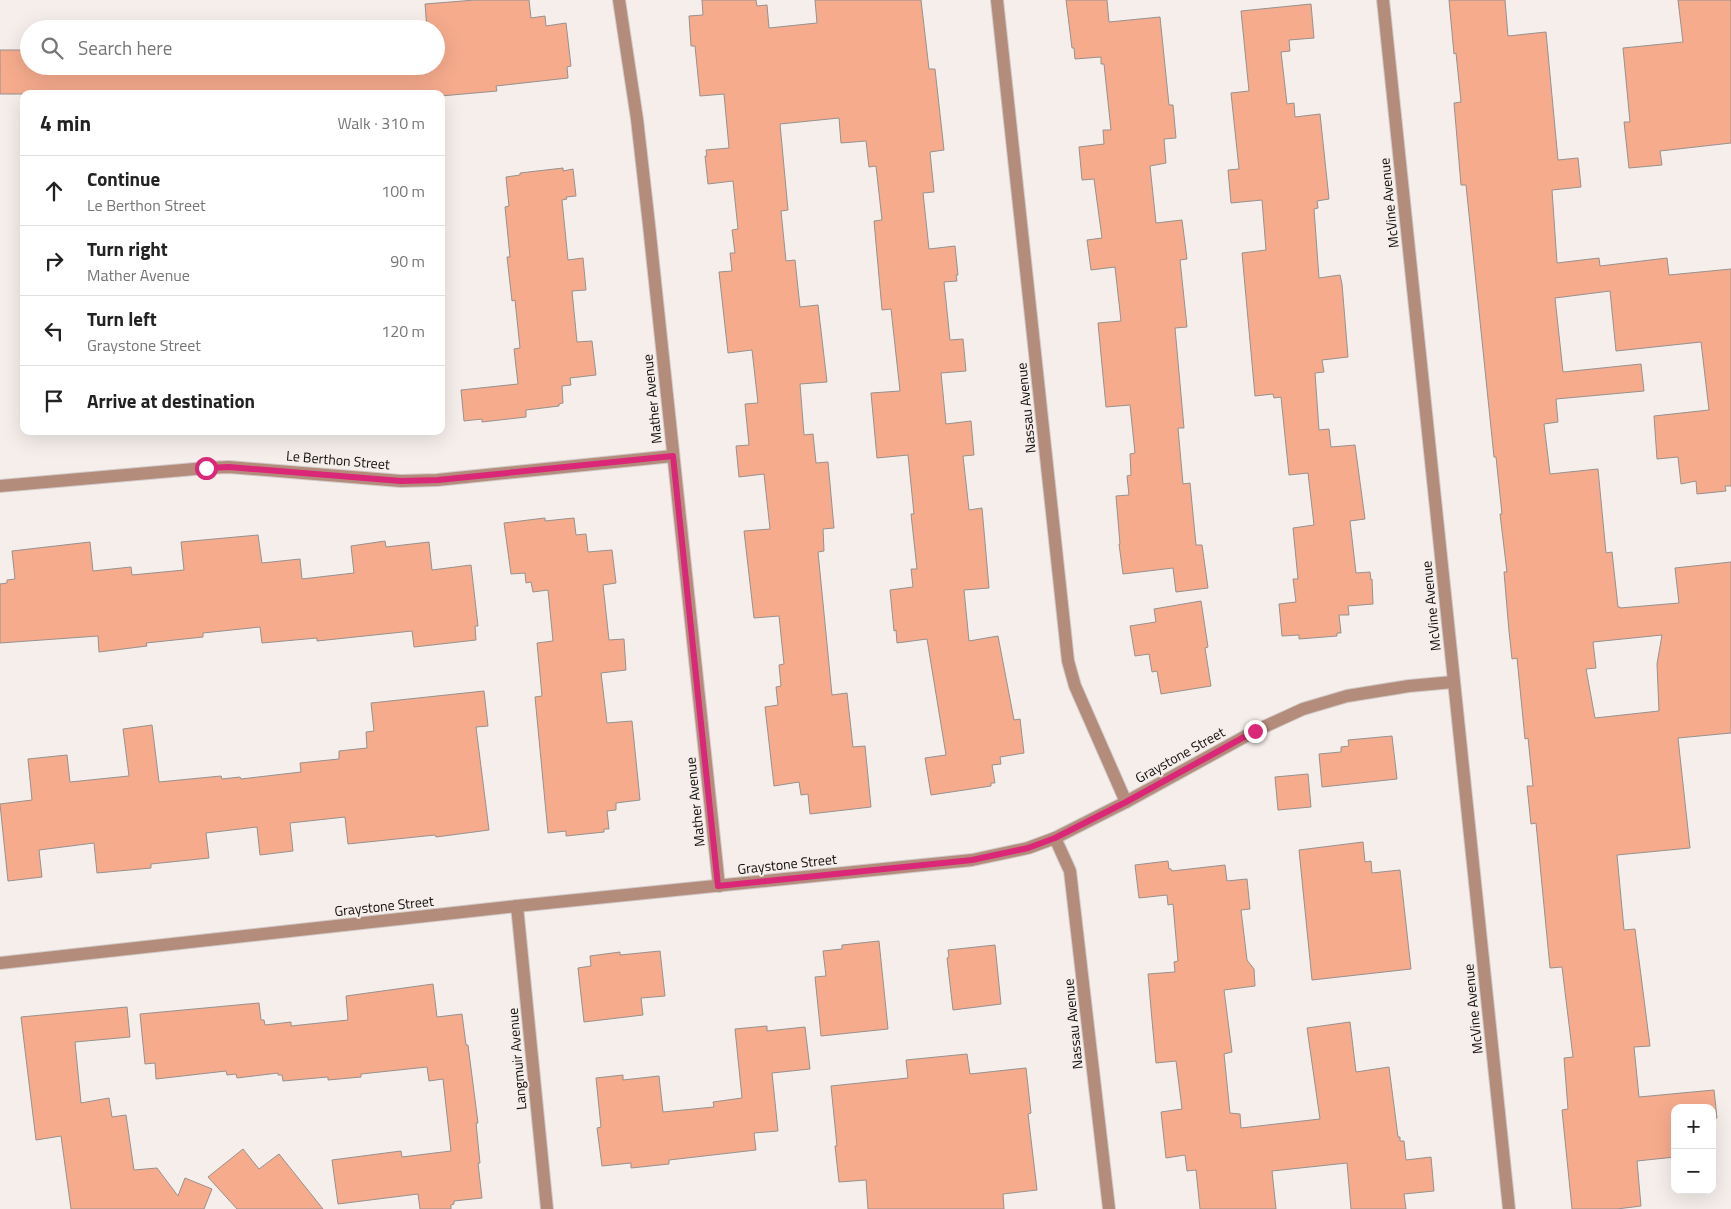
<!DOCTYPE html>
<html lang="en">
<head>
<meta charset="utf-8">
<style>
  :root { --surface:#fff; --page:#f2f2f2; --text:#222; --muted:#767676; --line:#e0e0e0 }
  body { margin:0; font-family:"Titillium Web",sans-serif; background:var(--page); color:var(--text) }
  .controls { position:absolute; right:15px; bottom:15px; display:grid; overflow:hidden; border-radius:10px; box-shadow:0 5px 20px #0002 }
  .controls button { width:45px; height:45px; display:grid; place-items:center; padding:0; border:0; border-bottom:1px solid var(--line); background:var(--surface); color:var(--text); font:25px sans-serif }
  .stop { position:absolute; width:15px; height:15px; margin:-11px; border:4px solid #db2777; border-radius:50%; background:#fff }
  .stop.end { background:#db2777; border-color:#fff; box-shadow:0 1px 5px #0008 }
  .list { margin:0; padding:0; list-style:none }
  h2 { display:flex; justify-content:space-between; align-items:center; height:65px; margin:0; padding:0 20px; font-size:21px }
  h2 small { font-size:16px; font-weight:400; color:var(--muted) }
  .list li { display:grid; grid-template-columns:32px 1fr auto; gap:15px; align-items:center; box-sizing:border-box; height:70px; padding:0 20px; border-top:1px solid var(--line) }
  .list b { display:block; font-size:19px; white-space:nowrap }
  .list p { margin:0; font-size:16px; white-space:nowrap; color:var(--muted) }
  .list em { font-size:16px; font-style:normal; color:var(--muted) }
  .icon { flex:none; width:28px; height:28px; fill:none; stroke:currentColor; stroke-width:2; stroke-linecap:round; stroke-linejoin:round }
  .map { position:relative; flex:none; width:1731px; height:1209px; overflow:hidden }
  .search { position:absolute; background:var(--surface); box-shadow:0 5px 20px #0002; left:20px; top:20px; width:425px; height:55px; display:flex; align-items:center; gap:12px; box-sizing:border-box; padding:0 18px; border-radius:28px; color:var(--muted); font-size:19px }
  .panel { position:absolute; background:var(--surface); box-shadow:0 5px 20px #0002; left:20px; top:90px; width:425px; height:345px; border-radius:10px }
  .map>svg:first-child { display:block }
</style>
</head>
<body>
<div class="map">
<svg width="1731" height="1209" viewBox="0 0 1731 1209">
  <rect width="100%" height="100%" fill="#f5eeeb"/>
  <!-- building -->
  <g fill="#f6ab8d" stroke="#97918e" fill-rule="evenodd">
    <path d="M475 0H529L531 18 545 16 546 26 566 23 571 66 567 67 568 78 496 86 497 91 441 96V94H0V50H29V66H436V29H427L425 4Z"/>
    <path d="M702 0H756L757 6 767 5 769 28 817 23 815 0H921L929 69H935L944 150 930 152 934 192 923 193 929 249 955 246 958 275H956L957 281 944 282 950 340 963 339 966 371 941 373 946 424 971 421 974 455 963 456 969 510 982 508 989 588 964 590 969 641 998 636 1014 720 1020 719 1024 753 1000 757 1001 764 992 765 995 783H991V786L931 795 925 758 946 755 927 639 897 643 896 630 894 631 890 590 913 587 911 569H917L911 514H914L908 455 877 458 871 393 900 391 891 309 882 310 874 221 882 220 876 166 869 167 866 141 841 143 839 118 780 124 788 210 781 211 786 261 795 260 800 307 818 305 827 382 800 384 804 435 813 434 816 463 828 462 834 528 823 529 824 551 818 552 832 695 847 693 853 747 865 746 871 807 810 814 808 794 801 795 799 782 774 786 765 707 778 705 776 687 781 686 779 665 784 664 779 616 754 618 744 531 770 529 764 474 739 477 736 446 749 445 745 404 758 403 752 350 728 353 719 272 732 271 730 253H735L732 230 738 229 733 181 708 184 705 156H707L706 150 729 148 724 94 700 96 695 46H691L689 16 703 15Z"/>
    <path d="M1066 0H1107L1109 22 1160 17 1169 105H1173L1176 138 1164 139 1166 163 1150 166 1156 223 1182 220 1187 259 1180 260 1187 327 1175 328 1184 428H1178L1183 484 1190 483 1196 545H1202L1208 588 1176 592 1173 568 1123 574 1119 544H1120L1116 496 1129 495 1127 476 1131 475 1130 454 1135 453 1130 405 1106 407 1098 323 1121 321 1115 267 1091 270 1087 240 1102 238 1094 179 1082 180 1079 147 1104 144 1103 130H1111L1104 64H1101V57L1075 59 1074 48H1072Z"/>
    <path d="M1449 0H1505L1508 36 1546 32 1558 160 1578 158 1581 187 1552 190 1557 263 1599 258 1600 266 1667 258 1669 275 1731 269V486H1725L1726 491 1697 494 1696 481 1681 484 1678 457 1657 459 1654 416 1709 410 1701 342 1616 351 1610 291 1555 298 1563 372 1641 364 1644 391 1556 399 1558 422 1544 424 1550 474 1598 469 1606 553 1612 552 1618 607H1620V608L1679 603 1675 568 1731 562V733L1678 738 1690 848 1617 855 1624 930 1635 929 1650 1046 1634 1047 1639 1097 1714 1090 1717 1118 1712 1119V1108H1675V1157L1637 1161 1641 1206 1617 1209H1572L1562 1110 1568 1109 1564 1058 1573 1057 1562 967 1550 968 1536 823 1531 824 1527 786H1533L1528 738 1525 739 1517 658 1512 659 1509 631 1504 572H1507L1500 514H1502L1496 457H1494L1466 185H1461L1454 103 1461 102 1456 53 1454 54ZM1662 635 1657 664 1659 711 1595 718 1586 669 1596 668 1593 642Z"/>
    <path d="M1678 0H1731V143L1660 151 1662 165 1629 168 1624 122H1630L1623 48 1683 42Z"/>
    <path d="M1311 4 1314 38 1289 40 1290 51 1281 52 1287 104 1294 103 1295 117 1320 114 1329 199 1317 201 1318 208 1314 209 1319 278 1340 275 1342 284 1348 357 1322 360 1324 372 1315 373 1319 430 1329 429 1331 447 1355 445 1365 519 1350 521 1356 573 1370 572 1371 580 1372 579 1373 604 1348 606 1349 615H1339L1341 633H1337V636L1299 639V635L1282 636 1279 604 1296 602 1293 579H1298L1293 528 1314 525 1308 473 1289 475 1281 397 1274 398 1273 394 1255 396 1242 253 1266 250 1262 200 1231 203 1228 170 1239 169 1231 93 1249 91 1241 11Z"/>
    <path d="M259 22 284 26V29H234Z"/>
    <path d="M563 168V171L573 169 576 196 566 197 567 199 562 200 568 260 583 258 586 290 572 291 577 342 592 341 596 375 570 378 571 385 562 386 563 403 559 404V406L526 410V417L482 422V419L464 421 461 390 518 384 514 349 520 348 515 300 512 301 507 257H510L505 207 509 206 506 177 520 175V173Z"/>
    <path d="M545 518V521L574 518 576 535 586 534 588 552 612 550 616 583 603 585 609 640 624 639 626 670 601 673 607 723 632 721 640 800 616 803V810L607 811 609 829H604V832L566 836V831L548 833 535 697 542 696 537 643 553 641 548 590 533 592 531 582 526 583 525 573 511 574 504 523Z"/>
    <path d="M258 535 262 563 300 559 302 579 354 573 351 546 385 541 386 547 429 542 432 570 471 565 478 626H475L476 640 414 647 412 631 317 641V638L262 643 260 627 203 633V637L146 643 147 646 99 652 98 636 0 643V584L7 583V580L15 579 12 551 90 542 93 571 131 567 132 575 184 570 181 542Z"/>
    <path d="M1201 601 1208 647 1205 648 1211 686 1161 694 1157 671 1152 672 1149 654 1135 656 1130 626 1156 622 1154 609Z"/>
    <path d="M484 691 488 726 476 727 489 830 436 837 435 835 348 844 345 817 290 823 293 851 260 855 257 827 206 833 209 858 151 864V868L97 873 94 843 39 850 42 877 8 881 0 804 32 800 28 759 67 755 70 782 129 776 123 729 152 725 159 782 221 776 222 779 240 777 241 779 301 772 300 763 339 759V751L367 748 366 732 374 731 371 703Z"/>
    <path d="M1392 736 1397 779 1322 787 1319 754 1341 752V747L1349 746 1348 740Z"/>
    <path d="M1308 774 1311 807 1278 810 1275 777Z"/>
    <path d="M1363 842 1365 862 1371 861 1372 873 1400 870 1411 969 1312 980 1299 850Z"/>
    <path d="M1168 861 1169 869H1171L1172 871 1225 865 1227 881 1247 879 1250 909 1241 910 1247 960 1254 969 1255 986 1224 990 1232 1052 1224 1054 1230 1113 1240 1114 1241 1128 1320 1119 1307 1028 1350 1022 1356 1072 1389 1067 1398 1137H1400V1141H1404L1406 1160 1431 1157 1434 1191 1404 1194 1406 1209H1351L1347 1163 1272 1171 1276 1209H1200L1196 1170 1187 1171 1185 1155 1166 1158 1161 1112 1182 1109 1176 1061 1156 1063 1152 1020 1148 974 1175 972 1174 962 1178 961 1173 904 1168 905 1167 895 1139 898 1135 865Z"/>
    <path d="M879 941 888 1029 821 1036 815 977 826 976 823 951 842 949V945Z"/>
    <path d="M995 945 1001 1004 953 1010 947 958 949 957 948 950Z"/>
    <path d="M660 951 665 996 641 998 643 1015 584 1022 578 968 591 966 590 956 620 952V955Z"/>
    <path d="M433 984 437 1017 462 1014 466 1045H468L478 1123H476L480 1163H478L482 1198 454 1201V1204L451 1205V1209H420L418 1194 338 1204 332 1160 401 1151 402 1157 451 1151 443 1079 429 1081 427 1067 361 1074V1077L328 1080V1077L283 1081 282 1075H278V1073L237 1078 236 1074 227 1075 226 1071 156 1079 155 1063 145 1064 140 1014 259 1003 261 1020H264L265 1025 291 1022V1026L348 1020 346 996Z"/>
    <path d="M127 1007 130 1037 75 1042 81 1103 109 1098 112 1117 126 1115 134 1170 157 1168 178 1196 185 1178 212 1189 204 1209H71L61 1136 36 1140 21 1017Z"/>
    <path d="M767 1026V1031L805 1027 810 1069 772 1073 778 1131 754 1133 756 1150 669 1160V1164L631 1168V1163L602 1166 597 1128 601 1127 596 1078 623 1075V1080L659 1076 663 1112 714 1107 713 1102 742 1098 735 1029Z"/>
    <path d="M967 1054 970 1074 1026 1068 1031 1113 1028 1114 1037 1190 1003 1194 1004 1209H868L866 1180 839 1182 835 1146H837L831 1086 908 1078 906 1060Z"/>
    <path d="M243 1149 259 1169 279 1154 323 1209H237L208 1177Z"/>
  </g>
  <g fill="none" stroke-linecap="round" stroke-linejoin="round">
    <defs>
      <g id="minor">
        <path d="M619 0 637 119 649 225 719 886"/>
        <path d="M997 0 1068 661 1075 686 1126 802"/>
        <path d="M1383 0 1509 1209"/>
        <path d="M0 486 206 468 229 467 401 481 437 480 673 456"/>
        <path d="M1055 838 1070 871 1109 1209"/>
        <path d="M517 906 547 1209"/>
        <path d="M0 963 517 906 972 860 1028 848 1055 838 1126 802 1255 731 1303 709 1347 696 1409 686 1453 682"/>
      </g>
    </defs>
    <!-- minor casing -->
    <use href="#minor" stroke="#d1cac8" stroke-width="14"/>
    <!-- minor -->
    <use href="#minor" stroke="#b48c7b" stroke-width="12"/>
  </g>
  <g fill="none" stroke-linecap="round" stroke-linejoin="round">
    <!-- route -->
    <path stroke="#db2777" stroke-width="6" d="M206 468 229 467 401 481 438 480 673 456 718 886 972 860 1028 848 1055 838 1126 802 1255 731"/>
  </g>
  <g text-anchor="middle" stroke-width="4" stroke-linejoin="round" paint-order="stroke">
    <!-- street labels -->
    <g font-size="14" fill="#110f0e" stroke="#f5eeeb">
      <text transform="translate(1389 203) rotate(-96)" y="5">McVine Avenue</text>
      <text transform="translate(652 399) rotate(-96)" y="5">Mather Avenue</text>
      <text transform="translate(1026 408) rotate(-96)" y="5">Nassau Avenue</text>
      <text transform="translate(338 460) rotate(5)" y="5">Le Berthon Street</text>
      <text transform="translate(1431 606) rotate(-96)" y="5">McVine Avenue</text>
      <text transform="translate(1180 755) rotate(-29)" y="5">Graystone Street</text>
      <text transform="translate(695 802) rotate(-96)" y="5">Mather Avenue</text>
      <text transform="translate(787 864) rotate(-6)" y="5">Graystone Street</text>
      <text transform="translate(384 906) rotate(-6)" y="5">Graystone Street</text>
      <text transform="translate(1473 1009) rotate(-96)" y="5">McVine Avenue</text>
      <text transform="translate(1073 1024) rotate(-96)" y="5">Nassau Avenue</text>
      <text transform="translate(517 1059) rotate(-95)" y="5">Langmuir Avenue</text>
    </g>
  </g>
</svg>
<div class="controls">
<button>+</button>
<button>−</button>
</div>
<div class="stop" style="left:206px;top:468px"></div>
<div class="stop end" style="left:1255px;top:731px"></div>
<div class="search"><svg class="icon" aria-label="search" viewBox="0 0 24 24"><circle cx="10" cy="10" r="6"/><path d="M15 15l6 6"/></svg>Search here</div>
<section class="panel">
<h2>4 min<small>Walk · 310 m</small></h2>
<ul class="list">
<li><svg class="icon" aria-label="ahead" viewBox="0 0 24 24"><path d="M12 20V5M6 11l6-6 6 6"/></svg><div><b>Continue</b><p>Le Berthon Street</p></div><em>100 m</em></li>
<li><svg class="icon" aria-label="right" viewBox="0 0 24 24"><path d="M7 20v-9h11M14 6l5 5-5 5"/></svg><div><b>Turn right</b><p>Mather Avenue</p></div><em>90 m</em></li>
<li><svg class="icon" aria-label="left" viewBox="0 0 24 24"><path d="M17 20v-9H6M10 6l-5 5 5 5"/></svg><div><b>Turn left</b><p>Graystone Street</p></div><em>120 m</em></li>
<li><svg class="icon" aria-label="arrive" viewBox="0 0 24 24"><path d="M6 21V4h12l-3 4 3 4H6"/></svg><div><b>Arrive at destination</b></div></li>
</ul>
</section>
</div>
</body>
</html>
